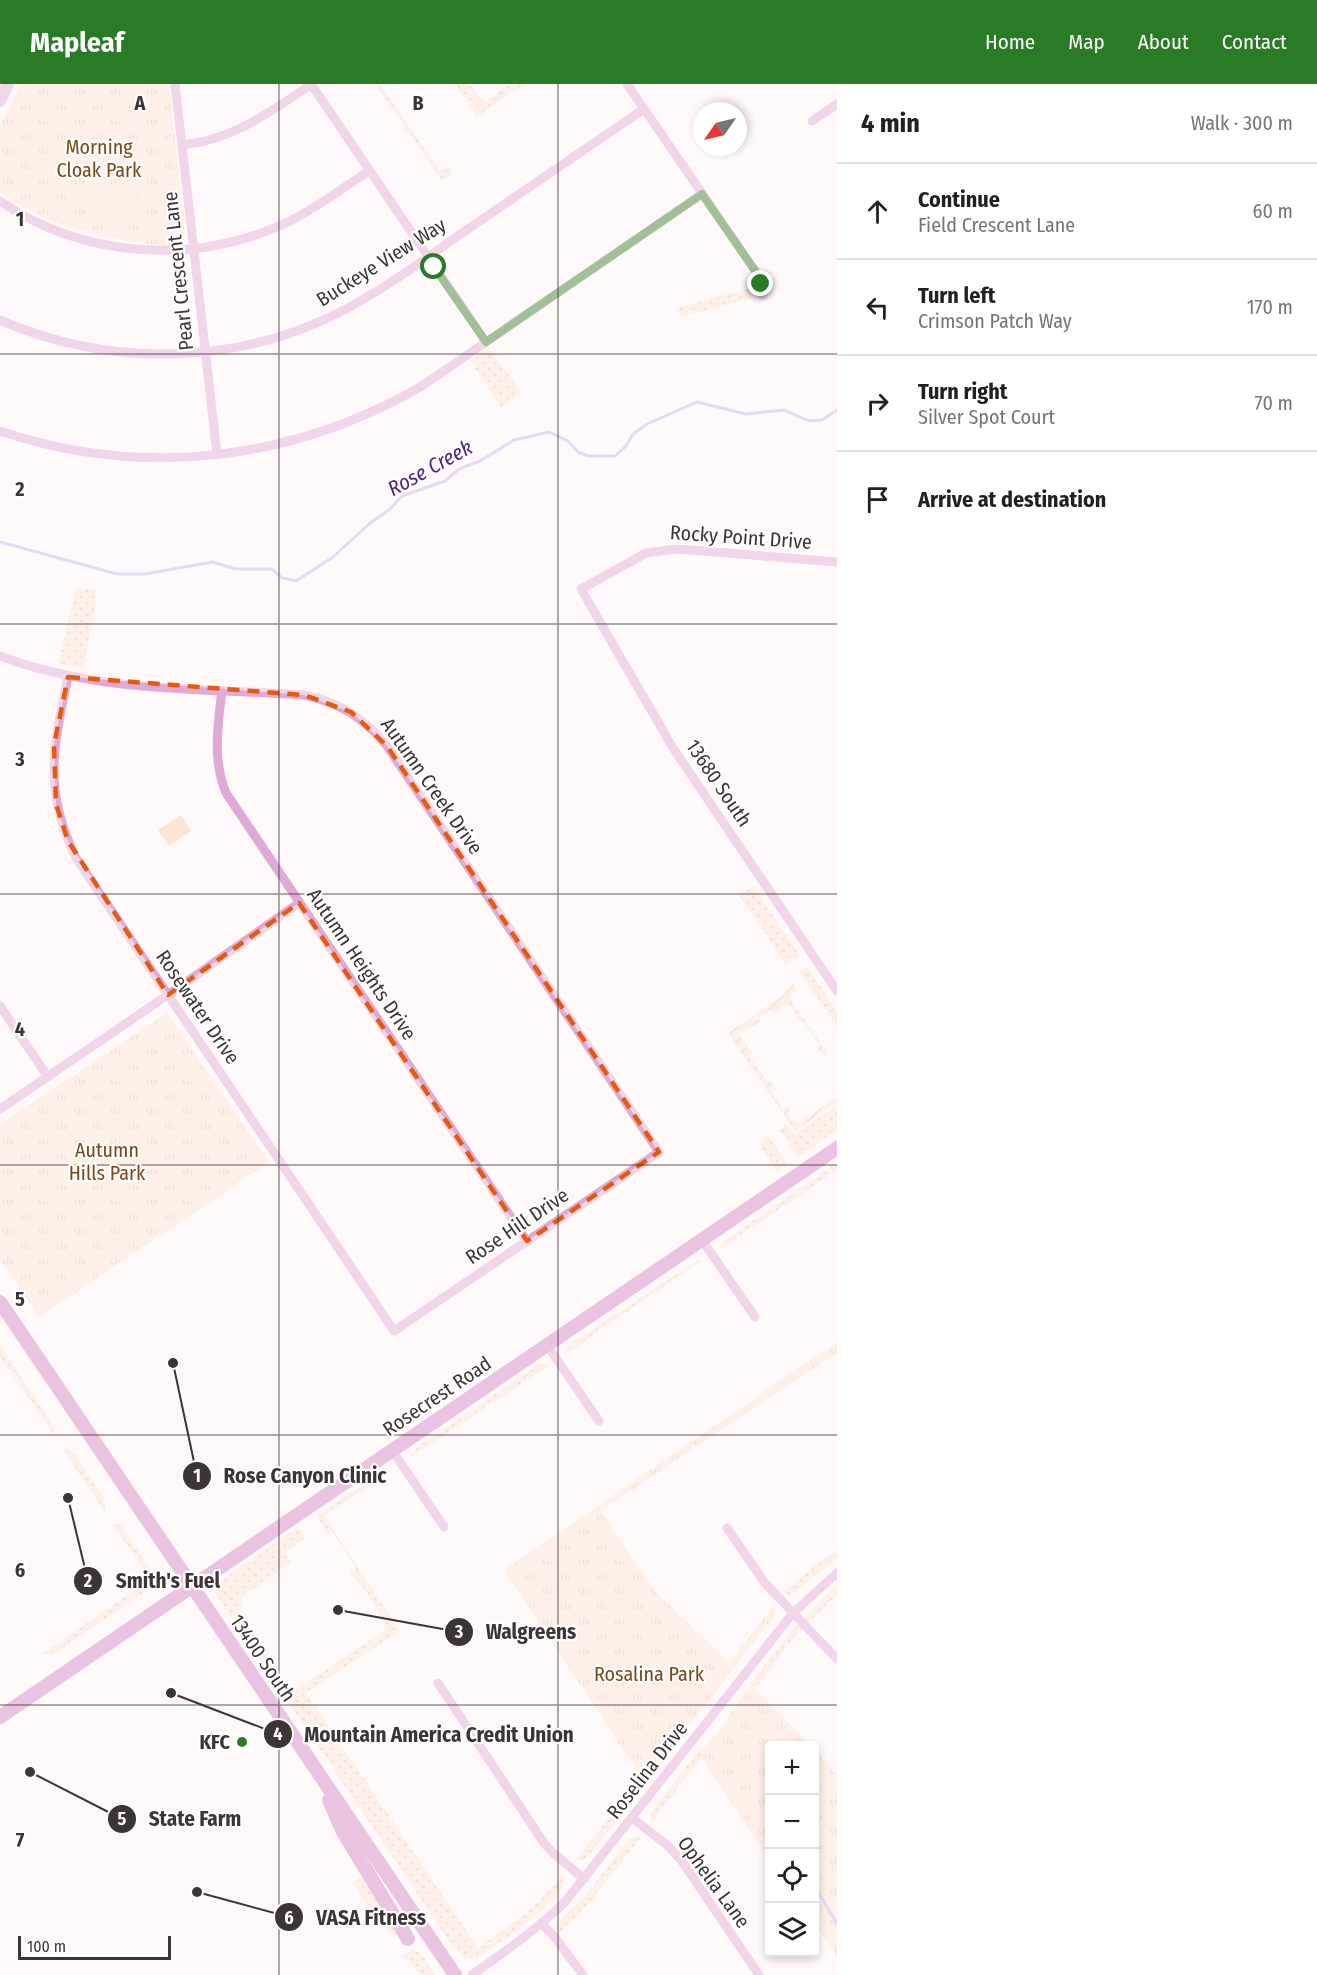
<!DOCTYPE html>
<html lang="en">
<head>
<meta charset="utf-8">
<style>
  :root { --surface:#fff; --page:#f6f6f6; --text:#202124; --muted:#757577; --line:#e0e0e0; --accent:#2a7b25 }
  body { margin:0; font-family:"Fira Sans Condensed",sans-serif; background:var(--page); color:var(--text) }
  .controls { position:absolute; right:18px; bottom:18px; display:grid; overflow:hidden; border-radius:6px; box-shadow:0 3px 9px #0003 }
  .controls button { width:54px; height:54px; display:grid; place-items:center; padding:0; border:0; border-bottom:2px solid var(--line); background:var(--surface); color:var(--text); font:30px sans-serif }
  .compass { position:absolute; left:693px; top:18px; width:54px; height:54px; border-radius:50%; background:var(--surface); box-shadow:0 3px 9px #0003; rotate:236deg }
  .scale { position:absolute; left:18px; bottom:15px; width:153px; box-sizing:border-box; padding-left:6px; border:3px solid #3e3436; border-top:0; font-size:16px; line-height:21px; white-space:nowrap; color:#3e3436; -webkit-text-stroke:4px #fff; paint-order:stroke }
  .stop { position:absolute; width:18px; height:18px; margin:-14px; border:4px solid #2a7b25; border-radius:50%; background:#fff }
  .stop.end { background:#2a7b25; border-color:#fff; box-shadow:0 2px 6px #0008 }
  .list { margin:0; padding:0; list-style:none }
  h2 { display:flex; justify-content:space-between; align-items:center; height:78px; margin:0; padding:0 24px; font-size:26px }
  h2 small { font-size:20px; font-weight:400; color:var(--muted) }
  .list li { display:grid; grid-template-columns:39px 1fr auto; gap:18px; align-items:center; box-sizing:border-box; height:96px; padding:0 24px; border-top:2px solid var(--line) }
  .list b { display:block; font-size:22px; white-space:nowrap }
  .list p { margin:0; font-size:20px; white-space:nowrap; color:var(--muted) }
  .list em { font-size:20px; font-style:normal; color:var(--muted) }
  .icon { flex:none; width:33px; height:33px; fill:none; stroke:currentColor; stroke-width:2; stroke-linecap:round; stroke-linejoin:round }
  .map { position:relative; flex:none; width:837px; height:1891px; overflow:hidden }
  header { display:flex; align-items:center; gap:36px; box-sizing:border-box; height:84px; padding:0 30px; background:var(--accent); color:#fff }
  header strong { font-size:28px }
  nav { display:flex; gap:33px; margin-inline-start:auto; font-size:21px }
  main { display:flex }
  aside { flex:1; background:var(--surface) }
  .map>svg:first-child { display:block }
</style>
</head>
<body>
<header>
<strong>Mapleaf</strong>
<nav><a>Home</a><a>Map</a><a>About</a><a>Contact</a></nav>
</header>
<main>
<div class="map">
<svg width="837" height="1891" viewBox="0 0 837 1891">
  <defs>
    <pattern id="grass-dots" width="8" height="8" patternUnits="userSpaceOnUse" patternTransform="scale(1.5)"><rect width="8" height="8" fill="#fde5d5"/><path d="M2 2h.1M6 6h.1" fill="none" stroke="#dac5b7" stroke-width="1.8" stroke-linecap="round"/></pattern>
    <pattern id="park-tufts" width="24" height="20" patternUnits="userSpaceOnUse" patternTransform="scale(1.5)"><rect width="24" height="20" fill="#fde5d5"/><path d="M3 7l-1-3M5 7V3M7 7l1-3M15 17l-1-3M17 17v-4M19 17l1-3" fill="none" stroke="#dac5b7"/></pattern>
    <pattern id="garden-furrows" width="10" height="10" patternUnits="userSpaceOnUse" patternTransform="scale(1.5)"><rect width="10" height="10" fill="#fde5d5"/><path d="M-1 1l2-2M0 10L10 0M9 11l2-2" fill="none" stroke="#dac5b7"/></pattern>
  </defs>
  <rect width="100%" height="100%" fill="#fff9fa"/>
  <!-- grass -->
  <g fill="url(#grass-dots)">
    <path d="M375 0H380L440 87 447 82 453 90 442 97Z"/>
    <path d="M455 0H470L481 15 486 17 510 0H525L477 33Z"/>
    <path d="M751 204V214L681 233 675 224Z"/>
    <path d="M489 263 521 309 501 323 470 276Z"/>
    <path d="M77 503 97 507 84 585 58 580Z"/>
    <path d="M753 802 800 872 786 881 739 811Z"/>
    <path d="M807 882 837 928V943L799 887Z"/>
    <path d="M837 1021V1046L798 1073 779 1046 786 1040 794 1050Z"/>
    <path d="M769 1052 787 1080 777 1087 761 1063V1057Z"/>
    <path d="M837 1079V1086L719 1166 725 1156Z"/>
    <path d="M698 1176H702L566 1270V1266L570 1260Z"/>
    <path d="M0 1261 55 1343 54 1351 0 1273Z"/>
    <path d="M545 1279 549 1281 410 1374 416 1364 539 1280Z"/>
    <path d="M66 1364 74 1369 104 1415 106 1422 104 1427 62 1365Z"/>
    <path d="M386 1386H392L324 1432 400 1547 306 1609 478 1864 530 1826 564 1791 563 1804 543 1825 517 1847 477 1874 464 1875 453 1863 285 1613 382 1548 386 1541 364 1505 350 1489 356 1484 332 1447 328 1450 318 1436 317 1431Z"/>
    <path d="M116 1439 120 1440 156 1494 152 1503 52 1571 42 1570 138 1504 145 1488 112 1440Z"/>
    <path d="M298 1443 305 1454 285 1469 291 1479 241 1513 243 1524 238 1527 282 1593 274 1598 215 1509 218 1498Z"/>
    <path d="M837 1466V1474L790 1512 783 1509 814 1482Z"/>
    <path d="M837 1500V1511L798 1548 756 1604 750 1600 792 1546Z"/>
    <path d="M701 1663 705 1665 700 1672 701 1675 651 1739V1731L655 1723Z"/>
    <path d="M640 1693 645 1700 589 1772 583 1776H576Z"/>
    <path d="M635 1753H641L592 1816 560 1849 554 1843 585 1812 628 1756Z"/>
    <path d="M364 1791 401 1848 396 1852 391 1851 379 1834 377 1835 353 1799Z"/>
    <path d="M413 1865 421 1869 436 1891H419L409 1876 406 1878 402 1872Z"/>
  </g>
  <!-- park -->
  <g fill="url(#park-tufts)">
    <path d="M21 0H169L185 146C185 151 183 155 179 158 160 169 74 146 53 137 34 130 17 120 0 108V41Z"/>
    <path d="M167 929 269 1078 39 1233 0 1176V1041Z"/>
    <path d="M837 1258V1269L601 1427 656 1508 729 1579 774 1521 775 1531 645 1699 504 1486Z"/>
    <path d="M751 1601 810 1661 770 1662 769 1775 700 1672Z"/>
    <path d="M815 1666 837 1690V1873L815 1840Z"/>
  </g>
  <!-- garden -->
  <path fill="url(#garden-furrows)" d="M793 900 798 906 789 913 828 970 824 973 817 963 820 961 803 937 801 938 787 919 773 929 770 926 758 934 760 937 740 951 753 971 750 973 767 997 769 996 776 1005 772 1009 783 1026 788 1023 790 1027 787 1029 794 1038 796 1037 799 1039 837 1013V1018L795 1047 728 949 786 909 784 907Z"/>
  <!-- pitch -->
  <g fill="#fde5d5">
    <path d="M90 84 113 89 105 128 82 123Z"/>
    <path d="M118 90 141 95 132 134 109 129Z"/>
    <path d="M181 731 191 747 169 762 158 746Z"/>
  </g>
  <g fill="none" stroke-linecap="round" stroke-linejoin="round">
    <!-- stream -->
    <g stroke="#cdaff4" stroke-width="3">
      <path d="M0 458 117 490H145L213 478 235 485H272L282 494 296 497 333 473 369 440 389 426 402 412 445 397 459 385 480 377 514 356 549 348 568 357 578 368 588 372H615L626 362 633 350 647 340 697 318 746 330 784 326 809 337 822 336 837 326"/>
      <path d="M814 1801 837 1840"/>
    </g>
    <!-- minor -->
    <g stroke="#dfaad6" stroke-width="9">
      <path d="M175 0 217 370"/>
      <path d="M311 0 486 258"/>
      <path d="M627 0 756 188 761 199 763 211"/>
      <path d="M812 37 837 20"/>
      <path d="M182 61C233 56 270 28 312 0"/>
      <path d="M0 117C82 173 189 181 279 142 312 128 339 106 369 87"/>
      <path d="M0 236C108 283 233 282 338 229 384 206 426 174 468 145 527 105 586 65 644 25"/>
      <path d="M0 347C143 395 292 377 422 302L702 110"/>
      <path d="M837 478 677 465 646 469 581 505 673 664 837 907"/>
      <path d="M0 572C97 609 202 604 304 611 340 618 365 635 387 662L659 1068 394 1247 76 774C43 707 53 663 68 593"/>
      <path d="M222 606C218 641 212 675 226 709L527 1157"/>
      <path d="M0 922 48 993"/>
      <path d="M0 1025 168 911 299 819"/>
      <path d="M702 1156 755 1233"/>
      <path d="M547 1261 599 1337"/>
      <path d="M392 1366 444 1443"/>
      <path d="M727 1444 764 1498 837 1575"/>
      <path d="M438 1599 544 1759 553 1769 584 1795"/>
      <path d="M632 1734 667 1761 681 1776 759 1891"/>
      <path d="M542 1840 553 1851 583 1891"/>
      <path d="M472 1891C504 1868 536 1846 565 1818L793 1529 837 1489"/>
    </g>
    <!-- tertiary -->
    <path stroke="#dfaad6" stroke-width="12" d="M0 17 8 0"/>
    <!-- secondary -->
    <g stroke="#ce81c2" stroke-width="14">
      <path d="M0 1218 455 1891"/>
      <path d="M0 1633 837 1064"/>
      <path d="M329 1716 342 1746 408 1855"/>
    </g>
  </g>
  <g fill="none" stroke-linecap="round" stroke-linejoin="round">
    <!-- route -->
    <path stroke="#2a7b25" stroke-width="8" d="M434 183 486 258 702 110 756 188 761 200"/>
  </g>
  <!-- marked area -->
  <path d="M0 0H837V1891H0ZM68 593 304 611 351 628 387 662 659 1068 527 1157 299 819 168 911 68 757 56 720 54 661Z" fill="#fff9fa" fill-opacity=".55" fill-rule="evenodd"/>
  <path fill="none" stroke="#e8590c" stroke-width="4.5" stroke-dasharray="12 8" stroke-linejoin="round" d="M68 593 304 611 351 628 387 662 659 1068 527 1157 299 819 168 911 68 757 56 720 54 661Z"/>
  <!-- grid -->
  <path fill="none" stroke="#3e3436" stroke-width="1.5" stroke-opacity="0.55" d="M279 0V1891M558 0V1891M0 270H837M0 540H837M0 810H837M0 1081H837M0 1351H837M0 1621H837"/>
  <!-- markers -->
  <circle fill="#2a7b25" stroke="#fff" stroke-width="2" cx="242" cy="1658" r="6"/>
  <g text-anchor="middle" stroke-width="4.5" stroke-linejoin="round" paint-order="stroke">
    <!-- park labels -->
    <g font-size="20" fill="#7c4719" stroke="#fff">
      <text x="99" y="70">Morning<tspan x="99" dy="23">Cloak Park</tspan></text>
      <text x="107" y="1073">Autumn<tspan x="107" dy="23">Hills Park</tspan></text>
      <text x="649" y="1597">Rosalina Park</text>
    </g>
    <!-- street labels -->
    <g font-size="20" fill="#3e3436" stroke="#fff">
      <text transform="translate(381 178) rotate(-32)" y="7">Buckeye View Way</text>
      <text transform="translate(178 187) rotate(-96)" y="7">Pearl Crescent Lane</text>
      <text transform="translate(741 453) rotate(4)" y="7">Rocky Point Drive</text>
      <text transform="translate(719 699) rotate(56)" y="7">13680 South</text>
      <text transform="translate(432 702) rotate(55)" y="7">Autumn Creek Drive</text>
      <text transform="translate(362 880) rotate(56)" y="7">Autumn Heights Drive</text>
      <text transform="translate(198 923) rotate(56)" y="7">Rosewater Drive</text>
      <text transform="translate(517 1142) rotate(-34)" y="7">Rose Hill Drive</text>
      <text transform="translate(437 1312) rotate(-34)" y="7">Rosecrest Road</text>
      <text transform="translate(263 1574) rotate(56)" y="7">13400 South</text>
      <text transform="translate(647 1686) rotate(-52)" y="7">Roselina Drive</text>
      <text transform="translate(714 1798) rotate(54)" y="7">Ophelia Lane</text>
    </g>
    <!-- poi labels -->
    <g font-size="20" font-weight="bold" fill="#3e3436" stroke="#fff" text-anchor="end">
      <text x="230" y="1665">KFC</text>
    </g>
    <!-- water labels -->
    <g font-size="21" font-style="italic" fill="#542082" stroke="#fff">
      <text transform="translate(430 384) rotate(-29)" y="7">Rose Creek</text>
    </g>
  </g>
  <g font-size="20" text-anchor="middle" font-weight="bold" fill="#3e3436" stroke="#fff" stroke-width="4.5" stroke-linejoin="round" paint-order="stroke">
    <text x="140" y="26">A</text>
    <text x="418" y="26">B</text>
    <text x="20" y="142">1</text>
    <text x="20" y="412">2</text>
    <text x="20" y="682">3</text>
    <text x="20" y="952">4</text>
    <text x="20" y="1222">5</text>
    <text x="20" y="1493">6</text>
    <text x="20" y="1763">7</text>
  </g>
  <!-- callouts -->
  <path fill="none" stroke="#3e3436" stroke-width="2" d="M173 1279L197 1392M68 1414L88 1497M338 1526L459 1548M171 1609L278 1650M30 1688L122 1735M197 1808L289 1833"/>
  <g fill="#3e3436" stroke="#fff" stroke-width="2">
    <circle cx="173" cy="1279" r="6"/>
    <circle cx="68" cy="1414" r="6"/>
    <circle cx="338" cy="1526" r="6"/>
    <circle cx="171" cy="1609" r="6"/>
    <circle cx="30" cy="1688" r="6"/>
    <circle cx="197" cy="1808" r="6"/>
    <circle cx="197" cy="1392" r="15"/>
    <circle cx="88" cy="1497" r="15"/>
    <circle cx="459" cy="1548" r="15"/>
    <circle cx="278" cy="1650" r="15"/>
    <circle cx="122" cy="1735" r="15"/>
    <circle cx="289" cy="1833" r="15"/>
  </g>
  <g font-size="18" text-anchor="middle" font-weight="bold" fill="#fff">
    <text x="197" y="1398">1</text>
    <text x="88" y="1503">2</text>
    <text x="459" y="1554">3</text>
    <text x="278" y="1656">4</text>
    <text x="122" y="1741">5</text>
    <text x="289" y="1840">6</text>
  </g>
  <g font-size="21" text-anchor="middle" font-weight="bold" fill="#3e3436" stroke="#fff" stroke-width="4.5" stroke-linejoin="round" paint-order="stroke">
    <text x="305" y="1399">Rose Canyon Clinic</text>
    <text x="168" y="1504">Smith's Fuel</text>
    <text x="531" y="1555">Walgreens</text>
    <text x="439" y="1658">Mountain America Credit Union</text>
    <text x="195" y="1742">State Farm</text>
    <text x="371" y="1841">VASA Fitness</text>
  </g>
</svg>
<div class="controls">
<button>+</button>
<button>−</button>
<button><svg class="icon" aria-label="locate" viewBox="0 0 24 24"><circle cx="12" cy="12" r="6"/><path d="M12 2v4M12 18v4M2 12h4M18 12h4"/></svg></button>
<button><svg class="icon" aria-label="layers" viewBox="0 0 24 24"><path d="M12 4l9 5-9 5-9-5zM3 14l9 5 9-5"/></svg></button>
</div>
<svg class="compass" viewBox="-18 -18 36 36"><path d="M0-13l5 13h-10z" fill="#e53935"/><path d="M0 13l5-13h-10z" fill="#757577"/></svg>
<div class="scale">100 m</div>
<div class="stop" style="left:434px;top:183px"></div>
<div class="stop end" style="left:761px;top:200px"></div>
</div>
<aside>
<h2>4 min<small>Walk · 300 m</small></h2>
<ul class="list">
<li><svg class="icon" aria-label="ahead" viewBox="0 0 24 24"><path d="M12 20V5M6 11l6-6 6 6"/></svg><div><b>Continue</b><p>Field Crescent Lane</p></div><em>60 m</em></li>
<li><svg class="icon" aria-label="left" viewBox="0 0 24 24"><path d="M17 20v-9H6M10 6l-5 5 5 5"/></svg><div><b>Turn left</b><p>Crimson Patch Way</p></div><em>170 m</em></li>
<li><svg class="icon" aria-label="right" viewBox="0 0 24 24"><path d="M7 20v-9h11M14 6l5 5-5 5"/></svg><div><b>Turn right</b><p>Silver Spot Court</p></div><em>70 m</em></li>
<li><svg class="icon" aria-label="arrive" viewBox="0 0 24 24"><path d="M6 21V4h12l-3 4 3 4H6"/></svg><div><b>Arrive at destination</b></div></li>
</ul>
</aside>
</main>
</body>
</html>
